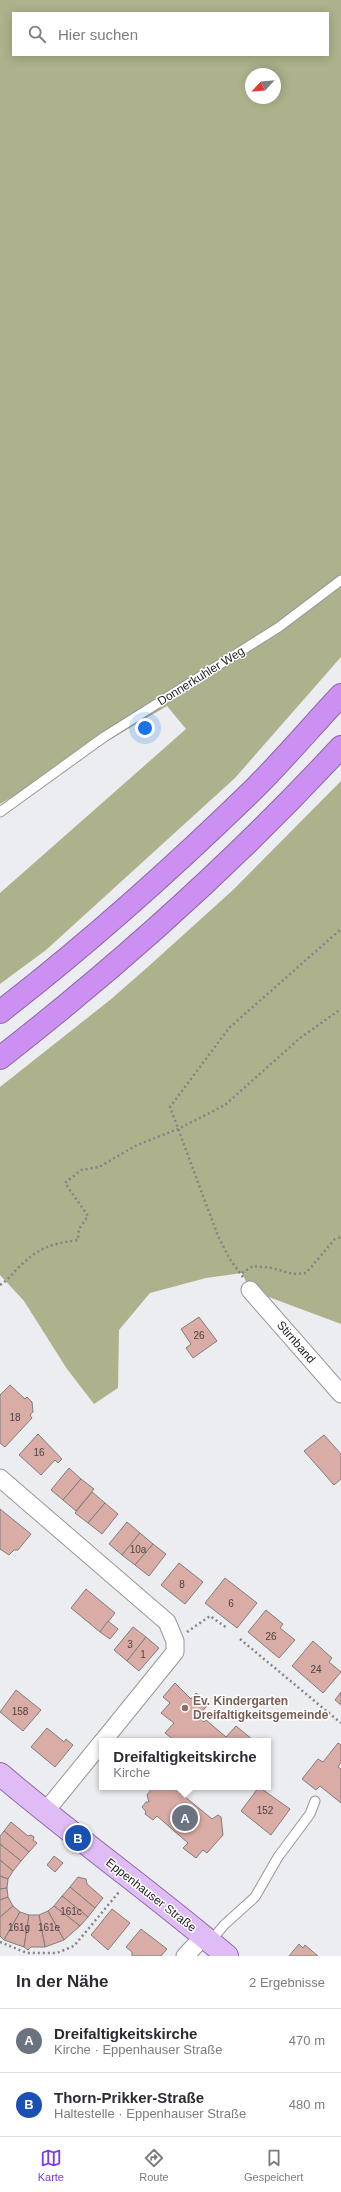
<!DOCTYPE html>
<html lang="de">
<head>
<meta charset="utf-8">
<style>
  :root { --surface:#fff; --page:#f7f7f7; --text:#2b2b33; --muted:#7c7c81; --line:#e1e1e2; --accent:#7c3aed }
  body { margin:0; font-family:Arial,sans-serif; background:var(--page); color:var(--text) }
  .compass { position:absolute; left:245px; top:68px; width:36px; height:36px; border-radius:50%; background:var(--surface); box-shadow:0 2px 10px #0003; rotate:244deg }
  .you { position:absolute; left:145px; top:728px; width:14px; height:14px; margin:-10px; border:3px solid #fff; border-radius:50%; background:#1a73e8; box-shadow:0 0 0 6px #1a73e833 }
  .badge { display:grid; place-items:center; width:26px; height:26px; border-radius:50%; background:var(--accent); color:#fff; font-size:13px; font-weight:700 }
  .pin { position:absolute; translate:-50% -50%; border:2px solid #fff; box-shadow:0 1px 4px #0006 }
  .popup { position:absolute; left:99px; top:1738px; width:172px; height:52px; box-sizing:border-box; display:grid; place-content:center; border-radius:0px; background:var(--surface); filter:drop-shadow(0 1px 3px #0005); font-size:13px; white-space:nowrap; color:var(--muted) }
  .popup b { font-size:15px; color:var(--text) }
  .popup::after { content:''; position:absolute; left:50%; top:100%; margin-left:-8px; border:8px solid transparent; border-top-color:var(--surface) }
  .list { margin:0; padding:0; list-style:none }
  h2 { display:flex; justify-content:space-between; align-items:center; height:52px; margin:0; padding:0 16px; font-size:17px }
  h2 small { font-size:13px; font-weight:400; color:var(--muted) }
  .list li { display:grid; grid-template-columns:26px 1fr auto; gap:12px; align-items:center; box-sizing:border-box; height:64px; padding:0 16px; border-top:1px solid var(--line) }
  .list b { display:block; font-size:15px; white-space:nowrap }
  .list p { margin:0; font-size:13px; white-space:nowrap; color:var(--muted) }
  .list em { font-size:13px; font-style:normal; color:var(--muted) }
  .icon { flex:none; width:22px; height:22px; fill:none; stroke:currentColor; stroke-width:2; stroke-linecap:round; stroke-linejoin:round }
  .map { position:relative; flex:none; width:341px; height:1956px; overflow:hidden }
  .search { position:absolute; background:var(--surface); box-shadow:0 2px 10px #0003; left:12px; right:12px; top:12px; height:44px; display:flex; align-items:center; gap:10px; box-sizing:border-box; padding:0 14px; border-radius:0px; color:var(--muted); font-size:15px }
  .sheet { height:180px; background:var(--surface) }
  nav { display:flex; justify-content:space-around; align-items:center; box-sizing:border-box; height:56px; border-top:1px solid var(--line); background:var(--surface); font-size:11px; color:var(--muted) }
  nav a { display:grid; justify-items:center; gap:2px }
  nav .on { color:var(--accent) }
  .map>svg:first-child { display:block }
</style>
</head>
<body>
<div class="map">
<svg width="341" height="1956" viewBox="0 0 341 1956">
  <rect width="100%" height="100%" fill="#ecedf0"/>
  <!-- forest -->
  <g fill="#adb28c" fill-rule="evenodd">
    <path d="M0 0H341V657L235 778 46 950 0 984V893L186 729 167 706 0 804ZM13 13H328V55H13ZM251 74H275V98H251Z"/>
    <path d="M341 781V1324L250 1290 242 1273 206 1278 150 1293 119 1330 118 1388 94 1404 67 1369 24 1301 0 1275V1087L110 1000 150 965 234 889Z"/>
  </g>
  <!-- building -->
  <g fill="#d9aca6" stroke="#827e7e">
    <path d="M199 1317 217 1341 193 1358 186 1348 191 1344 181 1329Z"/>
    <path d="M10 1385 25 1399 27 1397 32 1402 33 1412 30 1415 32 1418 5 1447 0 1443V1395Z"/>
    <path d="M38 1434 62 1459 58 1463 55 1460 41 1475 19 1455Z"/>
    <path d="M324 1435 341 1454V1479L334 1485 304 1451Z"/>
    <path d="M69 1468 81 1479 63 1500 51 1490Z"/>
    <path d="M81 1479 94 1489 76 1511 63 1500Z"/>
    <path d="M92 1492 105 1503 88 1523 75 1513Z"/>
    <path d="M105 1503 118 1514 102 1534 88 1523Z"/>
    <path d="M0 1509 31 1534 18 1550H14L9 1555 0 1549Z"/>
    <path d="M127 1522 140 1533 122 1555 109 1544Z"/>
    <path d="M140 1533 153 1544 135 1565 122 1555Z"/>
    <path d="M153 1544 166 1554 149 1576 135 1565Z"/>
    <path d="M179 1563 203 1582 185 1604 161 1585Z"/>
    <path d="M225 1578 257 1603 237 1628 205 1603Z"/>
    <path d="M86 1589 115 1613 100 1632 71 1608Z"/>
    <path d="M266 1610 283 1624 280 1628 295 1640 279 1658 248 1632Z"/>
    <path d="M108 1621 118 1629 110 1639 100 1632Z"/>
    <path d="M133 1627 146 1637 127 1661 114 1650Z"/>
    <path d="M146 1637 159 1648 139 1671 127 1661Z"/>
    <path d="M313 1641 332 1658 329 1662 341 1672 323 1693 292 1666Z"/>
    <path d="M175 1683 191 1699 196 1693 209 1703 198 1717 204 1722 206 1720 226 1737 236 1726 253 1740 175 1741 165 1733 174 1723 161 1713 170 1703 163 1697Z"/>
    <path d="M16 1690 41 1710 23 1731 0 1712Z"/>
    <path d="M341 1692V1705L335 1700Z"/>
    <path d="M47 1728 64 1742 66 1739 73 1745 55 1767 31 1747Z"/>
    <path d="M338 1743 341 1745V1762L338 1767 341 1769V1803L320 1786 316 1790 302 1779 318 1759 323 1762Z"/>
    <path d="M153 1787H181L178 1791 212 1819 218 1815 221 1817 223 1835 207 1853 203 1850 196 1858 183 1848 188 1843 157 1816 153 1820 145 1814 146 1812 142 1807 146 1802H149L147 1795Z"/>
    <path d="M259 1787 290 1809 271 1835 241 1811Z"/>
    <path d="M11 1822 28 1836 31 1835 34 1837 33 1840 37 1843 29 1852 4 1831Z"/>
    <path d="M4 1831 29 1852 21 1861 0 1844V1836Z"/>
    <path d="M0 1844 21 1861 13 1871 0 1860Z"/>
    <path d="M54 1856 63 1863 55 1872 47 1865Z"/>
    <path d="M0 1860 13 1871 8 1879 0 1876Z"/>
    <path d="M0 1876 8 1879 7 1888 0 1889Z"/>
    <path d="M78 1877 86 1879 87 1884 103 1898 95 1908 70 1887Z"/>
    <path d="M70 1887 95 1908 88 1917 62 1896Z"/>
    <path d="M7 1888 8 1897 0 1900V1889Z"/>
    <path d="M62 1896 88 1917 80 1926 54 1906Z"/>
    <path d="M8 1897 13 1906 0 1917V1900Z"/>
    <path d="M13 1906 20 1912 4 1940 0 1936V1917Z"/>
    <path d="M54 1906 80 1926 64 1940 48 1911Z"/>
    <path d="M112 1909 130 1923 108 1950 91 1935Z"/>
    <path d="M48 1911 64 1940 45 1947 39 1915Z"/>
    <path d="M20 1912 29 1915 24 1947 4 1940Z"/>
    <path d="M29 1915H39L45 1947H31L28 1950 24 1947Z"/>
    <path d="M141 1929 167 1949 161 1956H132V1952L126 1947Z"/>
    <path d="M299 1944 303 1948 305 1945 318 1956H289Z"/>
  </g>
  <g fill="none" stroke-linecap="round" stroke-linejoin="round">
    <defs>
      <g id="service">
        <path d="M0 812 104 737 279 627 341 580"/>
        <path d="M210 1942 224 1925 255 1897 278 1857 310 1814 315 1801"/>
      </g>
      <g id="minor">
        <path d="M250 1290 341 1394"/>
        <path d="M0 1478 167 1622 175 1641V1652L103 1741"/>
        <path d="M45 1812 102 1742"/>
        <path d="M185 1956 204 1936"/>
      </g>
      <path id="primary" d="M0 1774C74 1837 153 1893 227 1956"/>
      <g id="motorway">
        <path d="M0 1012C89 943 174 867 255 788 285 758 312 726 341 695"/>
        <path d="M0 1058C122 963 236 860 341 747"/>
      </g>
    </defs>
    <!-- service casing -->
    <use href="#service" stroke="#97989a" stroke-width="11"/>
    <!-- minor casing -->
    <use href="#minor" stroke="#97989a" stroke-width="19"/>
    <!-- primary casing -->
    <use href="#primary" stroke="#8f69a8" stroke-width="24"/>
    <!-- motorway casing -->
    <use href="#motorway" stroke="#8f69a8" stroke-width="24"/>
    <!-- path -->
    <g stroke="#838486" stroke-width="2.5" stroke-dasharray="2 3" stroke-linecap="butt">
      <path d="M242 1273 253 1266 272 1268 293 1274 306 1273 335 1239 341 1237"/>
      <path d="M243 1277 229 1258 218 1236 170 1107 229 1028 341 929"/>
      <path d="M0 1285C8 1280 11 1275 18 1268 38 1248 50 1244 78 1240L79 1229 88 1216 65 1183 81 1170 99 1167 137 1145 178 1129 225 1105 300 1038 341 1009"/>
      <path d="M187 1632 210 1616 227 1628"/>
      <path d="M240 1639 341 1723"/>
      <path d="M0 1942 27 1953H57L74 1946 119 1892"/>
    </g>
    <!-- service -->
    <use href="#service" stroke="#fff" stroke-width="9"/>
    <!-- minor -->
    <use href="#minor" stroke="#fff" stroke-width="17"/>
    <!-- primary -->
    <use href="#primary" stroke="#e0bcf7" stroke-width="22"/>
    <!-- motorway -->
    <use href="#motorway" stroke="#cb90f1" stroke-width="22"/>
  </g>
  <!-- markers -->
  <circle fill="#8d6e63" stroke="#fff" stroke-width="1.5" cx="185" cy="1708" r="4"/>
  <g text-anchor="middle" stroke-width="3" stroke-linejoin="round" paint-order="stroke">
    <!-- number labels -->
    <g font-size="10" fill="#4e4342">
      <text x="199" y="1339">26</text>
      <text x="15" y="1421">18</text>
      <text x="39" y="1456">16</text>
      <text x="138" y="1553">10a</text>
      <text x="182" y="1588">8</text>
      <text x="231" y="1607">6</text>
      <text x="271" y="1640">26</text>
      <text x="130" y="1648">3</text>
      <text x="143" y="1658">1</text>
      <text x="316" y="1673">24</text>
      <text x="20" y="1715">158</text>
      <text x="265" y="1814">152</text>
      <text x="71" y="1915">161c</text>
      <text x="19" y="1931">161g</text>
      <text x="49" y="1931">161e</text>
    </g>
    <!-- street labels -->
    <g font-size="12" fill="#1f2021" stroke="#fff">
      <text transform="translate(201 676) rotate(-32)" y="4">Donnerkuhler Weg</text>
      <text transform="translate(296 1342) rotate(49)" y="4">Stirnband</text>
      <text transform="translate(151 1895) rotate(38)" y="4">Eppenhauser Straße</text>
    </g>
    <!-- education labels -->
    <g font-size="12" font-weight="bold" fill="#785e54" stroke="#fff" text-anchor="start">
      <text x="193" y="1705">Ev. Kindergarten<tspan x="193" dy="14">Dreifaltigkeitsgemeinde</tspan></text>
    </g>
  </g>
</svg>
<svg class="compass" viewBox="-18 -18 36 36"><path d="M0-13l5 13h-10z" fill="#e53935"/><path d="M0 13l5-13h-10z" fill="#7c7c81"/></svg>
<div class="you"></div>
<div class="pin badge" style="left:185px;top:1818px;background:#6b7280">A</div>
<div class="popup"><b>Dreifaltigkeitskirche</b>Kirche</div>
<div class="pin badge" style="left:78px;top:1838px;background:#1a4fb4">B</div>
<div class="search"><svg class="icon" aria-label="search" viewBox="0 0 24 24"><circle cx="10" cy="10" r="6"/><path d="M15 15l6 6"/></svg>Hier suchen</div>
</div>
<section class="sheet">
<h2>In der Nähe<small>2 Ergebnisse</small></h2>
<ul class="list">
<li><span class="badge" style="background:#6b7280">A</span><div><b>Dreifaltigkeitskirche</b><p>Kirche · Eppenhauser Straße</p></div><em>470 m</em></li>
<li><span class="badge" style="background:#1a4fb4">B</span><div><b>Thorn-Prikker-Straße</b><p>Haltestelle · Eppenhauser Straße</p></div><em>480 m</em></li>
</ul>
</section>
<nav>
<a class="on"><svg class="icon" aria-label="map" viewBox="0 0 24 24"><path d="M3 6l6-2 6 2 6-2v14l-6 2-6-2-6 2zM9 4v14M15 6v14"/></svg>Karte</a>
<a><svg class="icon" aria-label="directions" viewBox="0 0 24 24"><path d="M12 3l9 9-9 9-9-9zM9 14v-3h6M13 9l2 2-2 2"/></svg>Route</a>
<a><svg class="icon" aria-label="saved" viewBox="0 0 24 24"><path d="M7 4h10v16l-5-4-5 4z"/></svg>Gespeichert</a>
</nav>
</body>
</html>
